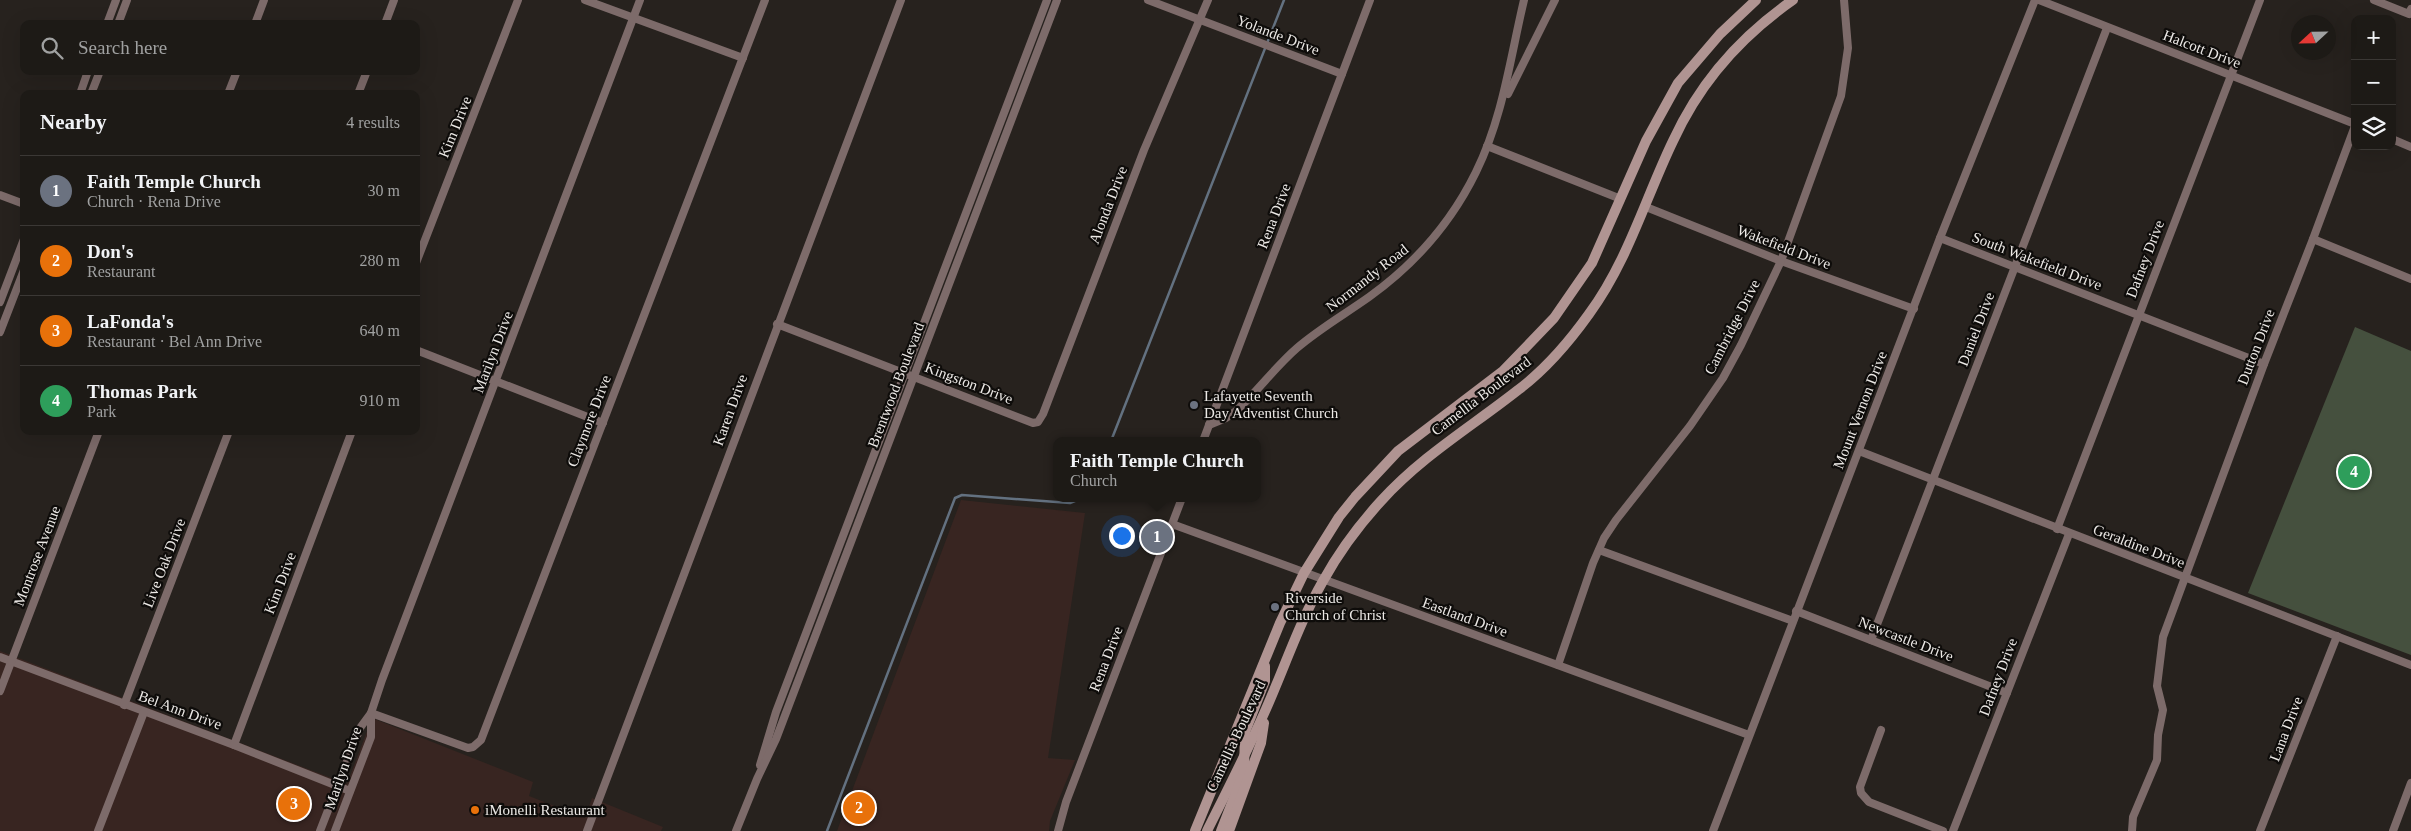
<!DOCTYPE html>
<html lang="en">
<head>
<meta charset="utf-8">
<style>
  :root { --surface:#1d1a16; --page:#2a2723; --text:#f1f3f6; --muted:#a0a1a1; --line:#3b3835; --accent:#f29aad }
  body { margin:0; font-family:Georgia,serif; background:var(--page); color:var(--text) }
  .controls { position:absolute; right:15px; top:15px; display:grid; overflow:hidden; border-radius:10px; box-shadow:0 5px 20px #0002 }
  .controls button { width:45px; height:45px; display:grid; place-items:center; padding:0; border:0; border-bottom:1px solid var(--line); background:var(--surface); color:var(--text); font:25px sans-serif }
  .compass { position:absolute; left:2291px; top:15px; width:45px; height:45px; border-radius:50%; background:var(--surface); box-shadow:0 5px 20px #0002; rotate:248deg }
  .you { position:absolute; left:1121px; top:535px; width:18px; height:18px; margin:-12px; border:4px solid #fff; border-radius:50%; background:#1a73e8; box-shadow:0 0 0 8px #1a73e833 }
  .badge { display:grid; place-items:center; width:32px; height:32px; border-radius:50%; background:var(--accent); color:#fff; font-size:16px; font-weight:700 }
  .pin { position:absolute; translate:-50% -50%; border:2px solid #fff; box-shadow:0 1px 5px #0006 }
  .popup { position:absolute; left:1053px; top:437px; width:208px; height:65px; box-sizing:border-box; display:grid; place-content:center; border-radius:10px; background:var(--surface); filter:drop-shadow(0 1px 4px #0005); font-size:16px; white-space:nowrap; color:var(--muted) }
  .popup b { font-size:19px; color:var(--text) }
  .popup::after { content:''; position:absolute; left:50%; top:100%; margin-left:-10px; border:10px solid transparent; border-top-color:var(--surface) }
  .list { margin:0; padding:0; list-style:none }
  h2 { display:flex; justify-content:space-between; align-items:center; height:65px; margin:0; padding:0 20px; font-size:21px }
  h2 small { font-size:16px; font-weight:400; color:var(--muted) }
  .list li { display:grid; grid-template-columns:32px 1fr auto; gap:15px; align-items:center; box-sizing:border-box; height:70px; padding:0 20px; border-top:1px solid var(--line) }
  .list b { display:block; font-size:19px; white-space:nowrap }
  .list p { margin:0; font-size:16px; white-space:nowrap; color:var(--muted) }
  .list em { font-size:16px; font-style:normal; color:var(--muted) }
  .icon { flex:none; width:28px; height:28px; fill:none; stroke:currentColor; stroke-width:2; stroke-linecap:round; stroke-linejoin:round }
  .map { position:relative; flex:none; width:2411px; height:831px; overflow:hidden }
  .search { position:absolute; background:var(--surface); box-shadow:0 5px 20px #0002; left:20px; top:20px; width:400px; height:55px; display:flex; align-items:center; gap:12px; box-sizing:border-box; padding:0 18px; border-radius:10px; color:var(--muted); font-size:19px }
  .panel { position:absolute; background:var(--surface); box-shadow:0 5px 20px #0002; left:20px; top:90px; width:400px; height:345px; border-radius:10px }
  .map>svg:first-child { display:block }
</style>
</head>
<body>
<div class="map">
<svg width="2411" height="831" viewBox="0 0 2411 831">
  <rect width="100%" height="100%" fill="#27221e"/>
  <!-- commercial -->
  <g fill="#382521">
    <path d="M961 500 1085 513 1048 758 1075 760 1050 821 1049 831H837Z"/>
    <path d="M0 651 347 784 372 718 533 782 529 796 585 818 592 798 663 827 661 831H0Z"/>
  </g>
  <!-- green -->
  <path fill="#45503e" d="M2355 327 2411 351V655L2248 593Z"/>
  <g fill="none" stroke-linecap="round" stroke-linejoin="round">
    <!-- stream -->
    <g stroke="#637180" stroke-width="2.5">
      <path d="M1111 441 1284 0"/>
      <path d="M827 831 955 498 962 495 1070 503 1082 498"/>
    </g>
    <!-- street -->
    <g stroke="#7d6b6a" stroke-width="8">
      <path d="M585 0 743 58"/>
      <path d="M1148 0 1342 74"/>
      <path d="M2039 0 2355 124"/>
      <path d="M2374 0 2409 14 2411 9"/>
      <path d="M107 24 116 0"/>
      <path d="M118 24 127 0"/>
      <path d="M255 24 264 0"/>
      <path d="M385 24 394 0"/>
      <path d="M80 94 88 71"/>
      <path d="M91 94 100 71"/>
      <path d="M228 94 237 71"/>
      <path d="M358 94 367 71"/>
      <path d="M1508 94 1555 0"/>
      <path d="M2392 139 2411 147"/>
      <path d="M1487 146 1621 199"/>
      <path d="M0 195 24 204"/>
      <path d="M1646 207 1781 261 1914 309"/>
      <path d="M1940 238 2264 364"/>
      <path d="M2313 239 2411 279"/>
      <path d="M416 263 518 0"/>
      <path d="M0 302 24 239"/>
      <path d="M777 324 1033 423 1038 422 1043 414 1144 150 1208 0"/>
      <path d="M0 332 24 270"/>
      <path d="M416 350 603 423"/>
      <path d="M1209 425 1226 418 1236 411C1258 391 1275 367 1297 348 1319 329 1345 314 1369 297 1415 264 1451 223 1476 172 1503 117 1510 59 1524 0"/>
      <path d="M1203 441 1370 0"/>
      <path d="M1859 451 2411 665"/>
      <path d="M1172 524 1749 735"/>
      <path d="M2057 529 2260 0"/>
      <path d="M1599 550 1793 621"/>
      <path d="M1796 611 2007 693"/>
      <path d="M1871 640 2107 28"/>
      <path d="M0 657 234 745 350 791"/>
      <path d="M1558 665 1593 563 1604 538 1616 520 1690 426 1723 378 1741 345 1781 261 1841 96 1848 48 1844 0"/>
      <path d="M0 691 99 431"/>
      <path d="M124 705 229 431"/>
      <path d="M1881 730 1860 787 1861 793 1869 802 1943 831"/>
      <path d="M234 745 352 431"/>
      <path d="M760 765 776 712 1047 0"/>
      <path d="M98 831 144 712"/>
      <path d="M320 831 360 728 371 713 468 748 473 747 481 740 765 0"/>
      <path d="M335 831 371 737V713L382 680 640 0"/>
      <path d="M587 831 901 0"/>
      <path d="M736 831 757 779 776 739 1057 0"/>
      <path d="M1058 831 1066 802 1182 498"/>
      <path d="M1713 831 1940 238 2035 0"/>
      <path d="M1953 831 2069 534"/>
      <path d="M2132 831 2133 817 2157 760 2158 735 2163 710 2157 686 2163 637 2264 364 2313 239 2355 126"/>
      <path d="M2260 831 2337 636"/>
      <path d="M2393 831 2411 783"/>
    </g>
    <!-- secondary -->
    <g stroke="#b09492" stroke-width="10">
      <path d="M1195 831 1280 623 1304 573 1339 517 1355 497 1398 451 1503 371 1554 318 1592 263 1646 141 1678 83 1720 34 1756 0"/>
      <path d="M1207 831C1227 791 1248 750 1266 709 1285 666 1300 621 1323 581 1339 552 1359 525 1381 501 1422 456 1471 427 1518 390 1546 369 1569 342 1589 314 1628 261 1645 199 1673 141 1699 84 1741 36 1793 0"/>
      <path d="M1221 831 1244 772 1245 732 1265 681V666"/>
      <path d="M1229 831 1261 743 1264 723"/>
    </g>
  </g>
  <!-- markers -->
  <g fill="#6b7280" stroke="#0e0c0a" stroke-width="2">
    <circle cx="1194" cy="405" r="5"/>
    <circle cx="1275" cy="607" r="5"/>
  </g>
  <circle fill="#e8710a" stroke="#0e0c0a" stroke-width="2" cx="475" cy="810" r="5"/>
  <g text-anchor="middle" stroke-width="4.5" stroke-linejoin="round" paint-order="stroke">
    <!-- street labels -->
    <g font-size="15" fill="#ece9e6" stroke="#0e0c0a">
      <text transform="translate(1278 35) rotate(21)" y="5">Yolande Drive</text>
      <text transform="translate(2202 49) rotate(21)" y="5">Halcott Drive</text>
      <text transform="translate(455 127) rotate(-68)" y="5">Kim Drive</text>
      <text transform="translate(1108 205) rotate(-69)" y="5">Alonda Drive</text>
      <text transform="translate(1274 216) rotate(-69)" y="5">Rena Drive</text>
      <text transform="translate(1784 247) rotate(21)" y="5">Wakefield Drive</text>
      <text transform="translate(2145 259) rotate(-69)" y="5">Dafney Drive</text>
      <text transform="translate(2037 261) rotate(21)" y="5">South Wakefield Drive</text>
      <text transform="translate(1367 278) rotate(-38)" y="5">Normandy Road</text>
      <text transform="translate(1732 327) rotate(-63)" y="5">Cambridge Drive</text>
      <text transform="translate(1976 329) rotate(-69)" y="5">Daniel Drive</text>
      <text transform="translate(2256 347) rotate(-69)" y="5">Dutton Drive</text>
      <text transform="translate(493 352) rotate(-69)" y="5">Marilyn Drive</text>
      <text transform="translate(969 383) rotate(21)" y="5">Kingston Drive</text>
      <text transform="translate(896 385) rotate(-69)" y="5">Brentwood Boulevard</text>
      <text transform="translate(1481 396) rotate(-37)" y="5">Camellia Boulevard</text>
      <text transform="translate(730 410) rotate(-70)" y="5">Karen Drive</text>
      <text transform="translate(1860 410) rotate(-69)" y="5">Mount Vernon Drive</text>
      <text transform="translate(589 421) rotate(-69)" y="5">Claymore Drive</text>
      <text transform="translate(2139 546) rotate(21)" y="5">Geraldine Drive</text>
      <text transform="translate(37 556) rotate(-69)" y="5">Montrose Avenue</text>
      <text transform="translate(164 563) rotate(-69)" y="5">Live Oak Drive</text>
      <text transform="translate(280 583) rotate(-69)" y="5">Kim Drive</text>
      <text transform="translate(1465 617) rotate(20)" y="5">Eastland Drive</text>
      <text transform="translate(1906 639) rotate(21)" y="5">Newcastle Drive</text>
      <text transform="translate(1106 659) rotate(-69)" y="5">Rena Drive</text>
      <text transform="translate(1998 677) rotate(-69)" y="5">Dafney Drive</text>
      <text transform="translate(180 710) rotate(20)" y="5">Bel Ann Drive</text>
      <text transform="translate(2286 729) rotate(-69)" y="5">Lana Drive</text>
      <text transform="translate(1236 736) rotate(-65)" y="5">Camellia Boulevard</text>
      <text transform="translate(343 768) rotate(-71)" y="5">Marilyn Drive</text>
    </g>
    <!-- poi labels -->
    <g font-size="15" fill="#ece9e6" stroke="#0e0c0a" text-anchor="start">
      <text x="1204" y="401">Lafayette Seventh<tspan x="1204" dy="17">Day Adventist Church</tspan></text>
      <text x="1285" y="603">Riverside<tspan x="1285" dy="17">Church of Christ</tspan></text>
      <text x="485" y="815">iMonelli Restaurant</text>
    </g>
  </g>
</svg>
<div class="controls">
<button>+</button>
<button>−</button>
<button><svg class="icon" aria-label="layers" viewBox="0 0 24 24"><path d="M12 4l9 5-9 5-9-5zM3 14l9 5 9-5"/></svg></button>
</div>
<svg class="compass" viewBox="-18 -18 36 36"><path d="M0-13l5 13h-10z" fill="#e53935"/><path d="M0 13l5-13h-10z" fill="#a0a1a1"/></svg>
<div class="you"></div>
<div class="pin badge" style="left:1157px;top:537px;background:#6b7280">1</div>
<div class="popup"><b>Faith Temple Church</b>Church</div>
<div class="pin badge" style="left:859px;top:808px;background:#e8710a">2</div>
<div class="pin badge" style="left:294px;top:804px;background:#e8710a">3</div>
<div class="pin badge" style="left:2354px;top:472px;background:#2e9e5b">4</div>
<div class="search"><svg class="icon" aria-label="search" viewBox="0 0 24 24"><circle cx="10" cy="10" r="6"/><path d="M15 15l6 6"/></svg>Search here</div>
<section class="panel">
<h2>Nearby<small>4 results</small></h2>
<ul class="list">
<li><span class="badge" style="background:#6b7280">1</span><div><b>Faith Temple Church</b><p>Church · Rena Drive</p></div><em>30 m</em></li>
<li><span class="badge" style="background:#e8710a">2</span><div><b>Don's</b><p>Restaurant</p></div><em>280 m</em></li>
<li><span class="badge" style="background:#e8710a">3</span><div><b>LaFonda's</b><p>Restaurant · Bel Ann Drive</p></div><em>640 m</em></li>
<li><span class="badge" style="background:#2e9e5b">4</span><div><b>Thomas Park</b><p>Park</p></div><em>910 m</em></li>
</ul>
</section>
</div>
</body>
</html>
